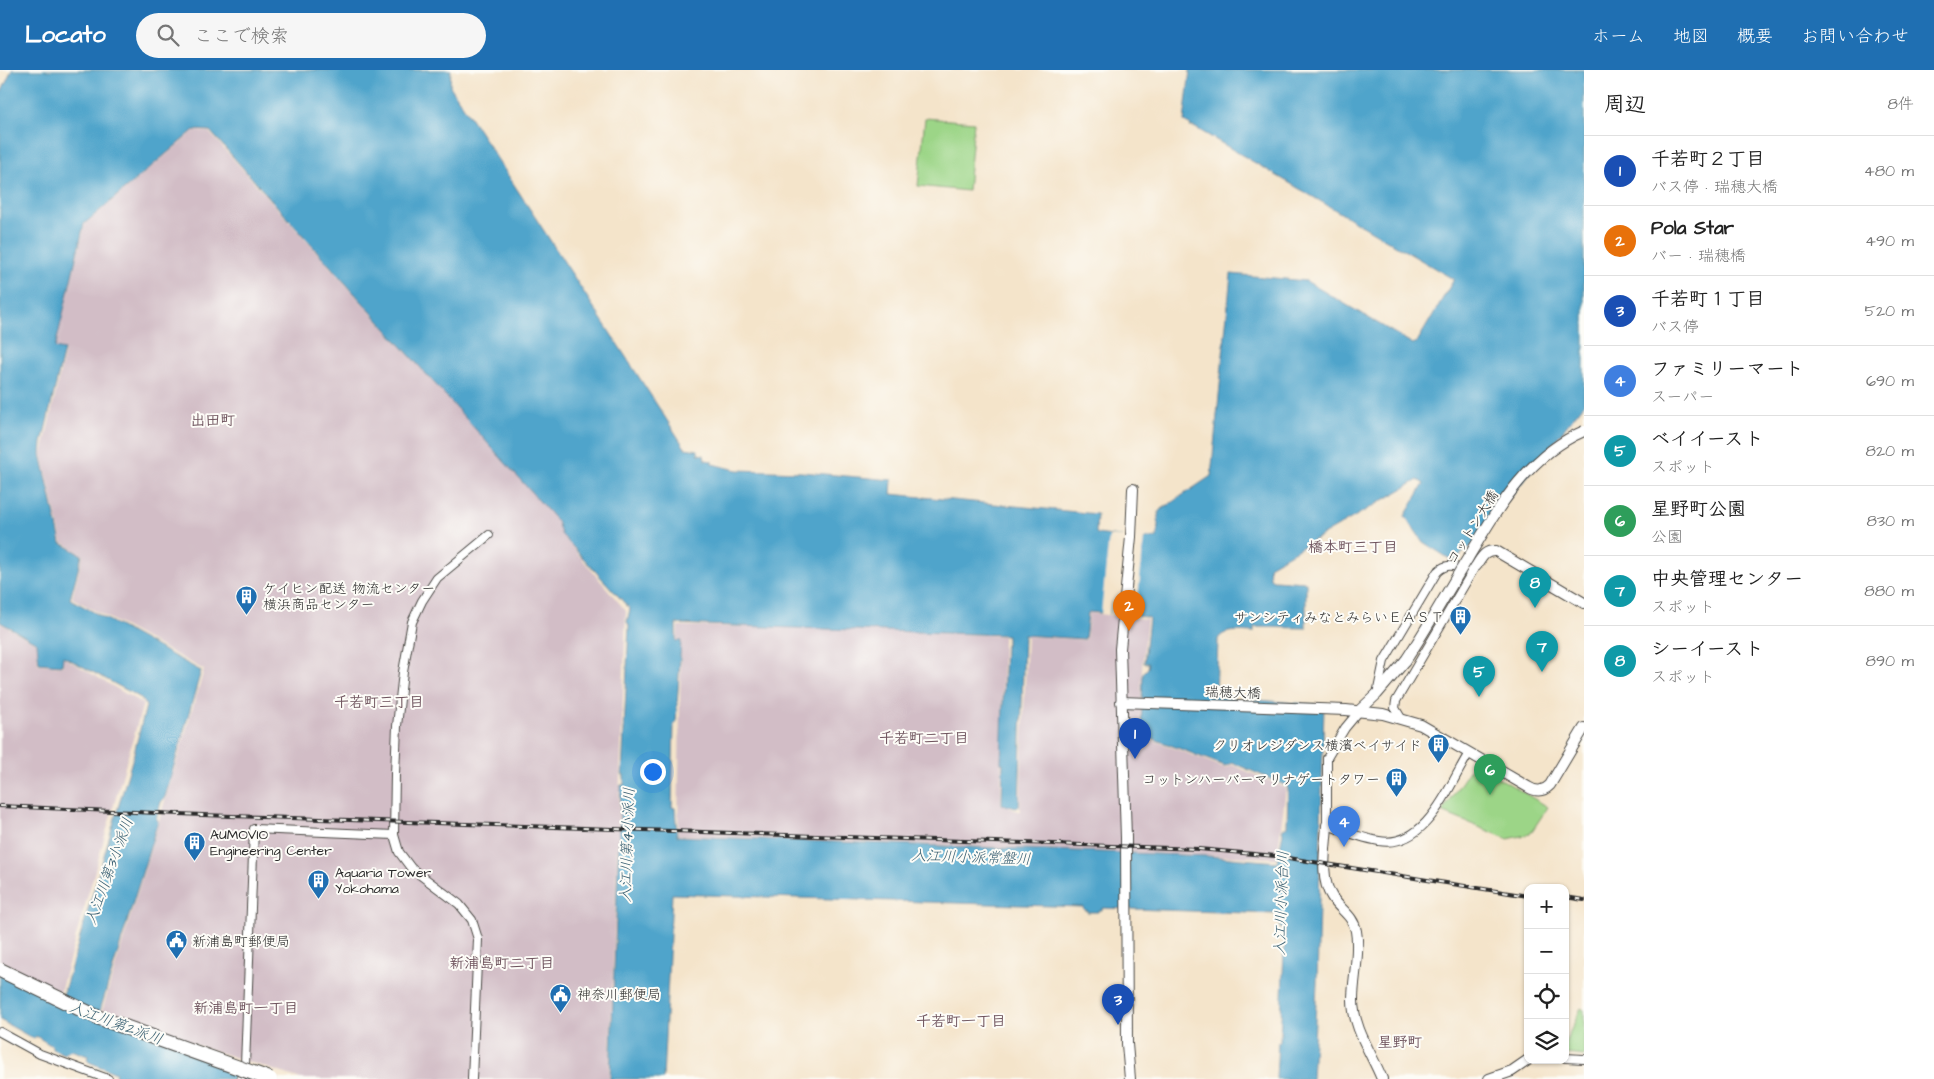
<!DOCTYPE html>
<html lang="ja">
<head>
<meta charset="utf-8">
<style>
  :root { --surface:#fff; --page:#f6f6f6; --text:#222; --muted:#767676; --line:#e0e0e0; --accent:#1f6fb2 }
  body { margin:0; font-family:"Architects Daughter","Klee One",sans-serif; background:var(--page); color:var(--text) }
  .controls { position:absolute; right:15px; bottom:15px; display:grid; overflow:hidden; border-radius:10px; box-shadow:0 1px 4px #0004 }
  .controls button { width:45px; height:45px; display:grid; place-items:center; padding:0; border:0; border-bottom:1px solid var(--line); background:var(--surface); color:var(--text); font:25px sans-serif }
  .you { position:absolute; left:652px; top:701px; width:18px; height:18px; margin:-12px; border:4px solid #fff; border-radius:50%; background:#1a73e8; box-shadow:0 0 0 8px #1a73e833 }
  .badge { display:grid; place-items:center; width:32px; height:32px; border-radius:50%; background:var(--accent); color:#fff; font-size:16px; font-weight:700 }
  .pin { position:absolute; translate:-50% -41px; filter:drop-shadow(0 1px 2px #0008) }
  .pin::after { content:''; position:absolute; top:26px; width:18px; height:15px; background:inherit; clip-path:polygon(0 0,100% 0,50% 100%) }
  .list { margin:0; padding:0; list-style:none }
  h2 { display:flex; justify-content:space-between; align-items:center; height:65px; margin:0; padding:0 20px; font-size:21px }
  h2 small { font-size:16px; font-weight:400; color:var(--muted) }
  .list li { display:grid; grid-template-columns:32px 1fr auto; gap:15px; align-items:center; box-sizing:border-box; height:70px; padding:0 20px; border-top:1px solid var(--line) }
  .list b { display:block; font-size:19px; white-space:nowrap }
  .list p { margin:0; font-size:16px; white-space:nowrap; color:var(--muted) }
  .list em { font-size:16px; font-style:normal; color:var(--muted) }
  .icon { flex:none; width:28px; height:28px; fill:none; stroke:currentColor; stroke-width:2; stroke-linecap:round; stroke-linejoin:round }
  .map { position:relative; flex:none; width:1584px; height:1009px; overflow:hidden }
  header { display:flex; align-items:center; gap:30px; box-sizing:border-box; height:70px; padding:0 25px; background:var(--accent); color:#fff }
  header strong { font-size:24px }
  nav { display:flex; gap:28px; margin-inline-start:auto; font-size:18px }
  .search { width:350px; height:45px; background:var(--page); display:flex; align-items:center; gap:12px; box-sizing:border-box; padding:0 18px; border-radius:28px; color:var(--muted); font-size:19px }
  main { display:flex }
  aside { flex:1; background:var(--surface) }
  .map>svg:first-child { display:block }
</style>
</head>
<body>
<header>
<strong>Locato</strong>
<div class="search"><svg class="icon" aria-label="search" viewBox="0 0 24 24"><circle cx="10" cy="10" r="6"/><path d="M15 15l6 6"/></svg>ここで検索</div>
<nav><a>ホーム</a><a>地図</a><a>概要</a><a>お問い合わせ</a></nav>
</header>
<main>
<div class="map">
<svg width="1584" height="1009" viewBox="0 0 1584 1009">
  <rect width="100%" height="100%" fill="#fdfcf7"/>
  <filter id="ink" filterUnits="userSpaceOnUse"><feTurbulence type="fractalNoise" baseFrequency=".02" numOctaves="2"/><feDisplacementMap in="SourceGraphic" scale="10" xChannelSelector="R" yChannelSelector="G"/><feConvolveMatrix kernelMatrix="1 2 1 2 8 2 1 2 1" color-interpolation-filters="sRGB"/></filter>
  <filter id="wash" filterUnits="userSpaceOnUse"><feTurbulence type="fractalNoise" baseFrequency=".0096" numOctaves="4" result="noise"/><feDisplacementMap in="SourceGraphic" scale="20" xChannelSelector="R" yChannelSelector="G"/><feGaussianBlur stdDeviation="1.12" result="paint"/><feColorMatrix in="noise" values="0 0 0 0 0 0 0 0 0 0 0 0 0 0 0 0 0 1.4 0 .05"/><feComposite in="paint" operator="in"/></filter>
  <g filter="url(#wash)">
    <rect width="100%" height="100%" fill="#f4e4ca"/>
    <!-- industrial -->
    <g fill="#d2bdc6">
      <path d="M194 61 209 62 557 451 561 464 626 541 609 1009H301L200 976 102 941 204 600 72 528 83 485 62 472 42 384 65 281 55 278 85 154Z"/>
      <path d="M1089 543 1147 549 1142 597 1140 665 1225 698 1232 695 1286 718 1277 788 678 765 681 571H677L678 556 827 558 1003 566 1001 734 1020 742 1027 566 1086 570Z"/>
      <path d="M0 553 37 574 38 594 63 596V587L143 634 60 922 0 891Z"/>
    </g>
    <!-- green -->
    <g fill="#9cd587" stroke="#648059">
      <path d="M925 48 974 52 968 121 918 116Z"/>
      <path d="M1474 693 1548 737 1530 764 1508 769 1442 742Z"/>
      <path d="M1581 938 1584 940V986L1565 984V973Z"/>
    </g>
    <!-- water -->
    <path fill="#4fa4cb" stroke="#3d687b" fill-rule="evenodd" d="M12 0H451L450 16 685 378 698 380V384L704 385 705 390 712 391V394L737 400 802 402 892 410 891 424 1097 444 1096 462 1097 464 1144 470 1145 468H1157L1159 441 1211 406 1231 204 1306 211 1413 274 1417 272 1453 211V209L1194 57H1190L1191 55 1184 51 1190 0H1584V334L1473 475 1453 491 1423 472 1405 446 1424 414 1418 410 1269 496 1270 508 1273 510 1306 512V558L1254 557V562C1242 562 1225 558 1218 569L1216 627 1324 635 1317 914 1312 1009H1276L1278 972H1280L1285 859 1280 858V851L1277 844 1102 838V840H1098V842H1087V840H1084L1083 837 672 824 663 1009H610L621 715H624V705H622L629 555 627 552 630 539 561 464 557 451 210 61 194 60 84 154 55 278 64 280 42 373 41 384 61 473 82 485 70 529 201 601 165 727 161 732 156 749 158 751 99 944 278 1009H133L123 1005 122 1008 115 1006 116 1003 89 992 87 990 88 986 71 980 64 984 52 979V976L36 966 34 969 0 950V896L62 928 133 687 146 636 141 628 63 586 62 595 39 593 37 573 0 552V25ZM1089 542 1147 547 1149 549 1144 593H1149L1148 598 1143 603 1141 664 1225 696 1233 693 1287 716 1288 720 1287 756 1282 759 1283 763 1277 792 1207 786 677 766 675 738 672 737 674 653H676L681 571H676V554L1007 565V575L1005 576 1001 693H1003L1002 734 1016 738 1019 736 1024 565 1085 569 1088 543Z"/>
    <!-- pier -->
    <path fill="#f4e4ca" d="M1109 466 1144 468 1136 548 1110 545 1111 529 1109 545 1101 544Z"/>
  </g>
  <g filter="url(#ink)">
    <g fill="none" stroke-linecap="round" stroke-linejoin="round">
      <defs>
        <g id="minor">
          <path d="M1377 624 1384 591 1437 502C1447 493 1454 495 1464 501L1476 496"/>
          <path d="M1360 640 1345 658 1327 688V755C1343 761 1361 768 1379 771 1427 779 1449 715 1469 683"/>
          <path d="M1401 648 1395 638 1396 631 1475 497"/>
          <path d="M0 962 40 984 108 1009"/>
          <path d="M1565 988 1584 989"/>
          <path d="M241 1009 245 995 254 759 394 765"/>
          <path d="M472 1009 478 869 472 850 459 834 411 798 399 782 394 765 395 704 397 656 403 602 412 552 422 531 437 508 489 465"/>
        </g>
        <g id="tertiary">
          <path d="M1476 496C1482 487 1485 480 1496 481L1584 533"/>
          <path d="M1121 632 1346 640 1383 644 1421 655 1528 717C1536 722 1543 722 1550 715L1584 658"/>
          <path d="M1360 640 1377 624 1406 590"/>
          <path d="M1327 755C1326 777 1319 808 1332 827 1340 840 1353 845 1356 861 1360 883 1353 908 1353 930 1353 958 1372 984 1382 1009"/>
          <path d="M1130 1009 1127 974 1126 768 1120 579 1131 467 1133 419"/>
          <path d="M1489 1009 1512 1001 1528 990"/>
        </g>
      </defs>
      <!-- minor casing -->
      <use href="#minor" stroke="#494743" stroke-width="10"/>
      <!-- tertiary casing -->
      <use href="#tertiary" stroke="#494743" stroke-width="12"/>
      <!-- minor -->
      <use href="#minor" stroke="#fff" stroke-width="8"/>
      <!-- tertiary -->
      <use href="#tertiary" stroke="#fff" stroke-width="10"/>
      <defs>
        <g id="rail">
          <path d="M0 736 202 745 1199 779 1276 786 1528 826"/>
          <path d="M1565 827 1584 830"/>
        </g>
      </defs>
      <!-- rail casing -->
      <use href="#rail" stroke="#2b2b2b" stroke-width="4"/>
      <!-- rail -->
      <use href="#rail" stroke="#fdfcf7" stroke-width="2" stroke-dasharray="5.5" stroke-linecap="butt"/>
      <defs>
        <path id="tertiary-bridge" d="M1406 590C1428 557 1447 522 1468 488 1498 438 1528 385 1584 361"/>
        <path id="motorway-bridge" d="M0 900 97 947 270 1009"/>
      </defs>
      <!-- tertiary-bridge casing -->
      <use href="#tertiary-bridge" stroke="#494743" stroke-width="12" stroke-linecap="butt"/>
      <!-- motorway-bridge casing -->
      <use href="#motorway-bridge" stroke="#494743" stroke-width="16" stroke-linecap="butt"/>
      <!-- tertiary-bridge -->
      <use href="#tertiary-bridge" stroke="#fff" stroke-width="10"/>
      <!-- motorway-bridge -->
      <use href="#motorway-bridge" stroke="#fff" stroke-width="14"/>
    </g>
  </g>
  <!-- icons -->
  <defs>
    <symbol id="building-pin" viewBox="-11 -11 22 30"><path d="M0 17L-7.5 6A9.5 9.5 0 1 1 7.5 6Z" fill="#1f6fb2" stroke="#fdfcf7"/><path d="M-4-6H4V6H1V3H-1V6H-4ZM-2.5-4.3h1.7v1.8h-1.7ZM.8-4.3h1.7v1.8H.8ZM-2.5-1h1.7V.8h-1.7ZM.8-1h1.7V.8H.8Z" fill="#fff"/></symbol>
    <symbol id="civic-pin" viewBox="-11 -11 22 30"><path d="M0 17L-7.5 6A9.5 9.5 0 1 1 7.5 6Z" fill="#1f6fb2" stroke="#fdfcf7"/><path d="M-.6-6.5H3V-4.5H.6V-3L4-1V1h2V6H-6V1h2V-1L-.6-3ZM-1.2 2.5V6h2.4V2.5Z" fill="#fff"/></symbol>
  </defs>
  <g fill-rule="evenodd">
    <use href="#building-pin" x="234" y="514" width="25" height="34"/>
    <use href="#building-pin" x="1448" y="534" width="25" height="34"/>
    <use href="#building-pin" x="1426" y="662" width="25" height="34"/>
    <use href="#building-pin" x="1384" y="696" width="25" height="34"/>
    <use href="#building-pin" x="182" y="760" width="25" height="34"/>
    <use href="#building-pin" x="306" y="798" width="25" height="34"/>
    <use href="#civic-pin" x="164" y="858" width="25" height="34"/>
    <use href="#civic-pin" x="548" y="912" width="25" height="34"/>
  </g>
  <g text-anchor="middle" stroke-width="4" stroke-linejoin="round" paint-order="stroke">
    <!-- street labels -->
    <g font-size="14" fill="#2b2b2b" stroke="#fdfcf7">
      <text transform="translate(1472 457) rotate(-58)" y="5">コットン大橋</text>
      <text transform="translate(1233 622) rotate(2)" y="5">瑞穂大橋</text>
    </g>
    <!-- poi labels -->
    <g font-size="14" fill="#2b2b2b" stroke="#fdfcf7" text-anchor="start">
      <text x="263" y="523">ケイヒン配送 物流センター<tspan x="263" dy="16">横浜商品センター</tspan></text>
      <text x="1444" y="552" text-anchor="end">サンシティみなとみらいＥＡＳＴ</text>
      <text x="1422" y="680" text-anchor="end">クリオレジダンス横濱ベイサイド</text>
      <text x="1380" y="714" text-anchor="end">コットンハーバーマリナゲートタワー</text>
      <text x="210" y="769">AUMOVIO<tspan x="210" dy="16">Engineering Center</tspan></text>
      <text x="335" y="807">Aquaria Tower<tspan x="335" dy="16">Yokohama</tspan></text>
      <text x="192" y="876">新浦島町郵便局</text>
      <text x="577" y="929">神奈川郵便局</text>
    </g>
    <!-- neighbourhood labels -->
    <g font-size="15" font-weight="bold" fill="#6f545e" stroke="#fdfcf7">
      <text x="213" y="355">出田町</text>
      <text x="1353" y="482">橋本町三丁目</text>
      <text x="379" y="637">千若町三丁目</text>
      <text x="924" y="673">千若町二丁目</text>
      <text x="502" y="898">新浦島町二丁目</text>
      <text x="246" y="943">新浦島町一丁目</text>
      <text x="961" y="956">千若町一丁目</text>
      <text x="1400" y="977">星野町</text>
    </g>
    <!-- water labels -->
    <g font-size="15" font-style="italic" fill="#3b6173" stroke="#fdfcf7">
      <text transform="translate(627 775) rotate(-88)" y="5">入江川第4小派川</text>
      <text transform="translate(971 787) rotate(2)" y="5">入江川小派常盤川</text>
      <text transform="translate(109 801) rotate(-70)" y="5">入江川第3小派川</text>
      <text transform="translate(1281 833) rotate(-88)" y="5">入江川小派台川</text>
      <text transform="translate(116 953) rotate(20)" y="5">入江川第2派川</text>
    </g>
  </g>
</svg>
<div class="controls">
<button>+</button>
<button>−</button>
<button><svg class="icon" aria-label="locate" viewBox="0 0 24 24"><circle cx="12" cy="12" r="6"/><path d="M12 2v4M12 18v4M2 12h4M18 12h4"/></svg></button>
<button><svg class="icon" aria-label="layers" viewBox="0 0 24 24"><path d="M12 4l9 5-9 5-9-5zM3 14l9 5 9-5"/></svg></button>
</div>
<div class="you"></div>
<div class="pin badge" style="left:1135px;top:689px;background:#1a4fb4">1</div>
<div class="pin badge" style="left:1129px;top:561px;background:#e8710a">2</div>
<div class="pin badge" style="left:1118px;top:955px;background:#1a4fb4">3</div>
<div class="pin badge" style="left:1344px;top:777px;background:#3f7fe0">4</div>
<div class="pin badge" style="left:1479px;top:627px;background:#0f9aa8">5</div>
<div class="pin badge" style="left:1490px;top:725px;background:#2e9e5b">6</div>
<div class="pin badge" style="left:1542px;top:602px;background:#0f9aa8">7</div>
<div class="pin badge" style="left:1535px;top:538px;background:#0f9aa8">8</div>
</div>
<aside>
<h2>周辺<small>8件</small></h2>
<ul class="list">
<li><span class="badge" style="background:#1a4fb4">1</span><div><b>千若町２丁目</b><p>バス停 · 瑞穂大橋</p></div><em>480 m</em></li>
<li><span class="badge" style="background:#e8710a">2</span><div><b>Pola Star</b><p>バー · 瑞穂橋</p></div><em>490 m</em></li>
<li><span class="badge" style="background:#1a4fb4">3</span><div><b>千若町１丁目</b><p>バス停</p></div><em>520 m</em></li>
<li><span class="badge" style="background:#3f7fe0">4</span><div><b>ファミリーマート</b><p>スーパー</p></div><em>690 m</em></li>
<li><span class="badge" style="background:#0f9aa8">5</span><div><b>ベイイースト</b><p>スポット</p></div><em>820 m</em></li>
<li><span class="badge" style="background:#2e9e5b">6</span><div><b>星野町公園</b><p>公園</p></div><em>830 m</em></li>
<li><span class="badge" style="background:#0f9aa8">7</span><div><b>中央管理センター</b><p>スポット</p></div><em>880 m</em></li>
<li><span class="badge" style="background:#0f9aa8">8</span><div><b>シーイースト</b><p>スポット</p></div><em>890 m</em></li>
</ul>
</aside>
</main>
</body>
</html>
